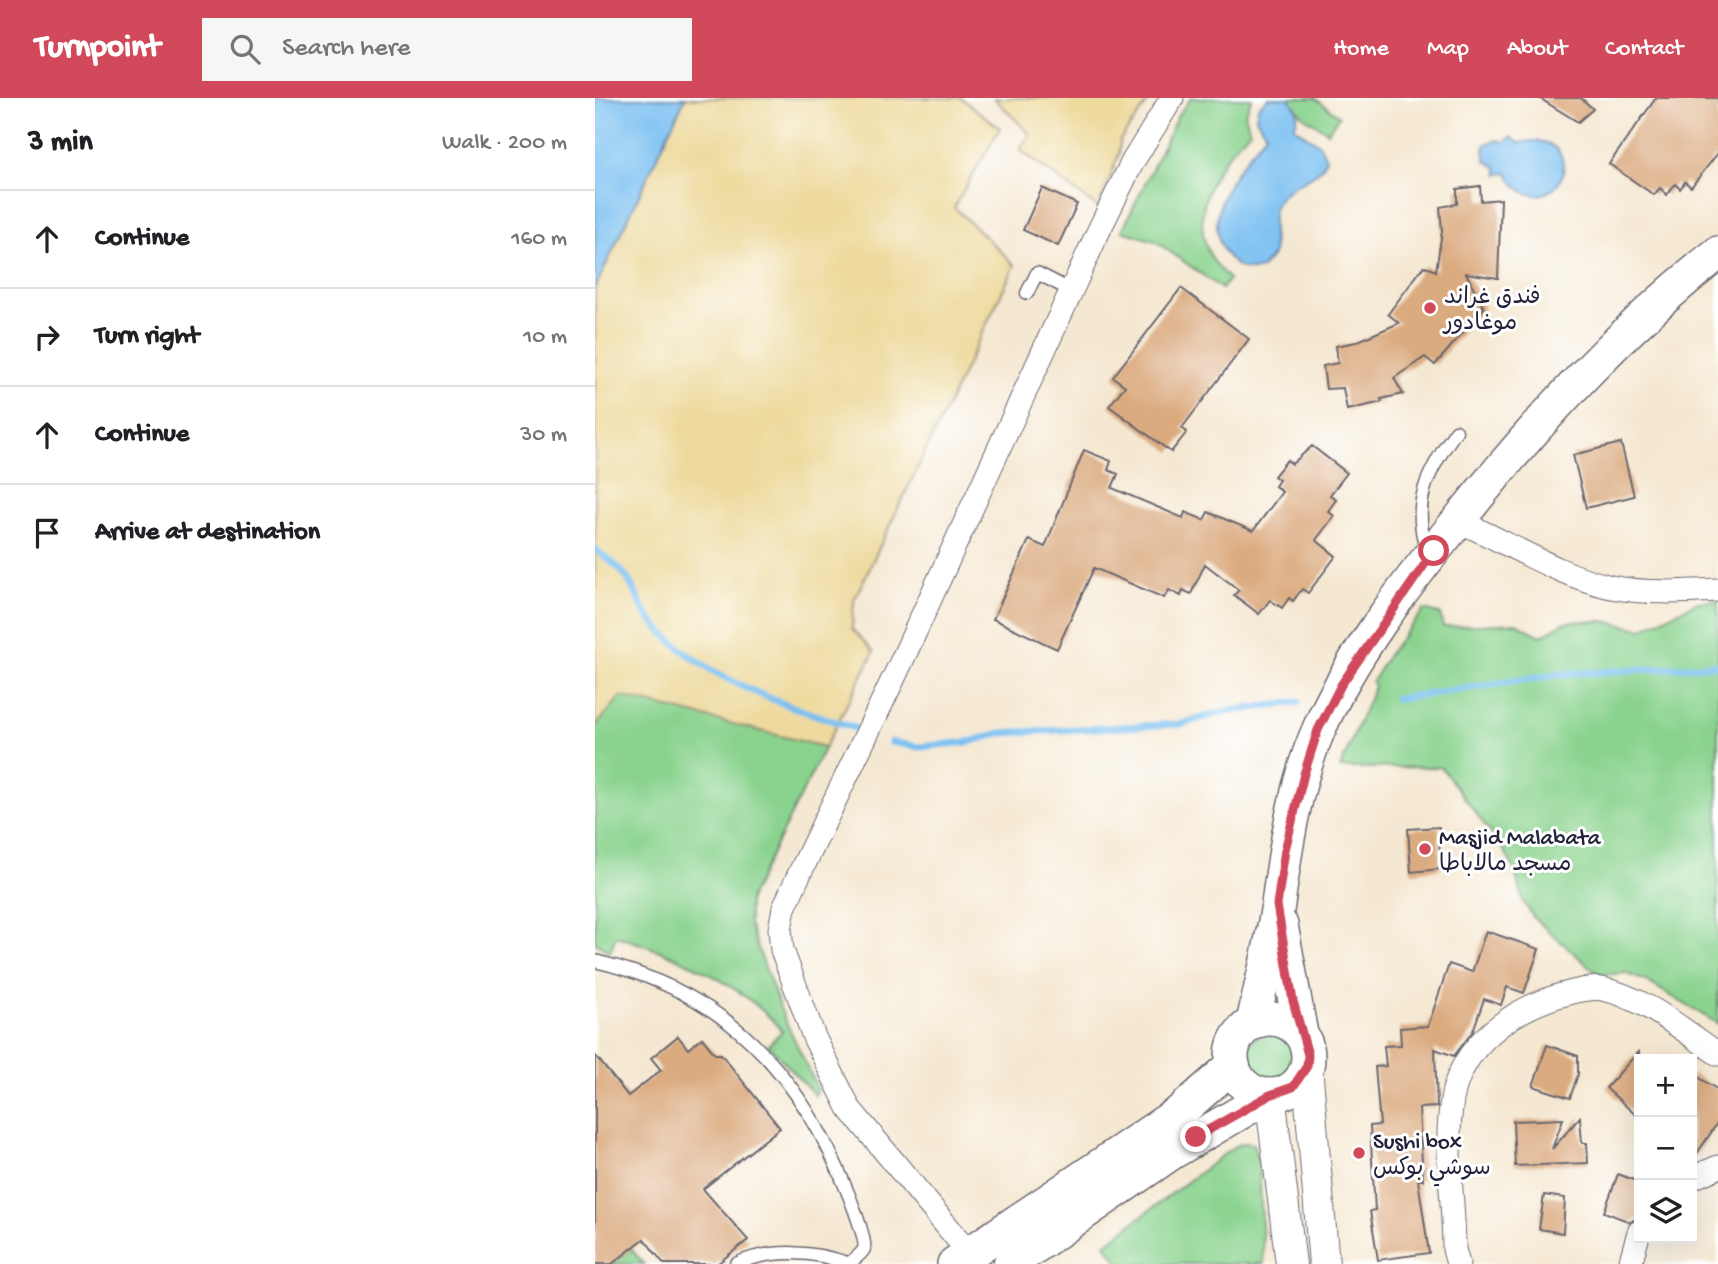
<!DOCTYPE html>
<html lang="en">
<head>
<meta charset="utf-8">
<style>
  :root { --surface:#fff; --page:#f6f6f6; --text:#202124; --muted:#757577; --line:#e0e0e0; --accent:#d1495b }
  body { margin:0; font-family:"Gochi Hand","Playpen Sans Arabic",sans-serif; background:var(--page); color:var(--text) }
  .controls { position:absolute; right:21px; bottom:21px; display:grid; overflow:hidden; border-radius:0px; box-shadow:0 7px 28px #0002 }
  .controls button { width:63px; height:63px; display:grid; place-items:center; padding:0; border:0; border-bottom:2px solid var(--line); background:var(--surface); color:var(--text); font:35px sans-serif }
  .stop { position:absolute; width:21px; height:21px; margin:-16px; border:5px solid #d1495b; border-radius:50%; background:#fff }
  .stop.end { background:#d1495b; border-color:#fff; box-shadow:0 2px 7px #0008 }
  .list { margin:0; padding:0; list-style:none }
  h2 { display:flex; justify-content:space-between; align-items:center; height:91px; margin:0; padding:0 28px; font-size:30px }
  h2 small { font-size:23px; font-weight:400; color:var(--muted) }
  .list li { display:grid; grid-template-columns:46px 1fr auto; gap:21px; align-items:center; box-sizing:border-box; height:98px; padding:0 28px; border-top:2px solid var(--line) }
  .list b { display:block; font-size:26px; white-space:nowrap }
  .list em { font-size:23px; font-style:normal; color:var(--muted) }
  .icon { flex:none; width:38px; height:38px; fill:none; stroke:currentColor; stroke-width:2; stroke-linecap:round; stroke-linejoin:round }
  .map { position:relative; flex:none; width:1123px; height:1166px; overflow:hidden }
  header { display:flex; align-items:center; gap:42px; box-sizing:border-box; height:98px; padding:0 35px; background:var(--accent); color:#fff }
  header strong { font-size:33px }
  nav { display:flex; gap:38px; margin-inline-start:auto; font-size:24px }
  .search { width:490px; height:63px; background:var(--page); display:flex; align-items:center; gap:18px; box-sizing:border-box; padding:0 24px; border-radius:0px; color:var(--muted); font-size:26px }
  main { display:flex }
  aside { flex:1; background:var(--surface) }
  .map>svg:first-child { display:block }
</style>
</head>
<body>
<header>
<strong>Turnpoint</strong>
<div class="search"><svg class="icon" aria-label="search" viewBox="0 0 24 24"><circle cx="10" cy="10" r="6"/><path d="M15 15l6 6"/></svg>Search here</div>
<nav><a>Home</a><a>Map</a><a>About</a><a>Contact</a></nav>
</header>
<main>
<aside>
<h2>3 min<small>Walk · 200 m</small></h2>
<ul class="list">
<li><svg class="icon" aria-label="ahead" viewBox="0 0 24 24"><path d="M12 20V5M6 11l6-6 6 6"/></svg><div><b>Continue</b></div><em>160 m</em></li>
<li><svg class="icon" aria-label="right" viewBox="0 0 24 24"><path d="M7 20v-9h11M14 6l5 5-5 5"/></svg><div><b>Turn right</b></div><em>10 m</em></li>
<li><svg class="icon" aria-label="ahead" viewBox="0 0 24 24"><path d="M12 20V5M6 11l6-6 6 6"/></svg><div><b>Continue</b></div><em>30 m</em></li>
<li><svg class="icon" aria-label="arrive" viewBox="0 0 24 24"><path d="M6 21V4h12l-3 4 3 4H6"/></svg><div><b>Arrive at destination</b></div></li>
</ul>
</aside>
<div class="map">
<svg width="1123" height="1166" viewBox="0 0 1123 1166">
  <rect width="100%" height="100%" fill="#fff"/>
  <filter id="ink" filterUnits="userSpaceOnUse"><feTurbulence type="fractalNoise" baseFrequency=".0143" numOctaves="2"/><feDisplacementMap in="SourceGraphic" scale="14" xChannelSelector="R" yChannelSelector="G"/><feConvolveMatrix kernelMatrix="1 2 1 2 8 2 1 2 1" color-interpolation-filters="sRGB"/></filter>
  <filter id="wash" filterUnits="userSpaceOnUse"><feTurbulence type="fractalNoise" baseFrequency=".00686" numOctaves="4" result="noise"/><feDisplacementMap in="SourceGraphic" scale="28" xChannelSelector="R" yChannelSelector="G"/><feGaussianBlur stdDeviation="1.57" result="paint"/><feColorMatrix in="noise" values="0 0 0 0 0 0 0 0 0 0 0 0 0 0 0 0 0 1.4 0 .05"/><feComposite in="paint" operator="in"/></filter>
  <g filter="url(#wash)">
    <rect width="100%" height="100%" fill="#f5e8d2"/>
    <!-- green -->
    <g fill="#8ad38e" stroke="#567a64" stroke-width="2">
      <path d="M596 0H657L650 16 655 33C612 72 584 135 634 181L627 191 560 143 527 133 583 17Z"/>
      <path d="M694 0H720L744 18 733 34 708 18Z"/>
      <path d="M1123 502V926L1051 883 1030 875 1004 877 939 820 929 805 919 771 910 754 846 669 745 670 779 589 777 584 794 555 829 512 845 516 848 529 921 525 946 538 970 524 1008 523 1047 531 1103 504Z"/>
      <path d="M26 598 230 649 154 801V826L187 915 223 992 220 997 173 947 187 933C146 884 81 856 21 838L15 854 0 845V629Z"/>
      <circle cx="676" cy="960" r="25"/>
      <path d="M651 1045 658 1046 664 1065 669 1166H525L510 1146 640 1048Z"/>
      <path d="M36 1151 49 1166H17Z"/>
    </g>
    <!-- sand -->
    <g fill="#eeda9e" stroke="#887e6c" stroke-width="2">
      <path d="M90 0H366L405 30 359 109 420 167 259 502 257 531 279 554 230 649 26 598 0 629V190Z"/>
      <path d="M399 0H556L525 42 524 56 503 110 425 52 435 36Z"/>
    </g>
    <!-- water -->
    <g fill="#7ac0f1" stroke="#4e7196" stroke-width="2">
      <path d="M0 0H90L0 190Z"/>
      <path d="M673 0H693C703 9 705 17 699 29L725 47 731 61C726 82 693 84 682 104 673 121 681 139 678 157L666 171C652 174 641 170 632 158 602 116 646 66 671 36L661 20 663 9Z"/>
      <path d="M916 39 924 45C948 39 971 46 968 76 957 105 924 103 913 75L903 76 902 69 891 63 889 52 891 46 902 42 910 44Z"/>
    </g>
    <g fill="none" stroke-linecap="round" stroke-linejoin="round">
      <!-- stream -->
      <g stroke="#7ac0f1" stroke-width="7">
        <path d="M0 451C10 460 25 468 32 480 41 493 46 510 56 522 106 581 189 607 260 630"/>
        <path d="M801 601 967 576 1123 567"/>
        <path d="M296 644 323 649 374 644 406 635 586 626 627 614 703 604"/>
      </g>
    </g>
    <g id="blocks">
      <!-- building -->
      <g fill="#dbab80">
        <path d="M944 0H986L998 11 983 24Z"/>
        <path d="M1061 0H1123V55L1096 89 1090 84 1085 91 1080 86 1072 97 1065 90 1059 97 1014 66Z"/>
        <path d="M885 88 886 103 906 101 903 180 871 175 889 210 840 267 830 259 799 280 808 296 786 301 787 304 752 312 748 290 731 291 728 268 743 265 741 248 761 244 804 225 793 216 829 168 841 173 847 133 845 109 862 106V91Z"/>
        <path d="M447 90 482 106 463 148 428 132Z"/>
        <path d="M586 190 654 241 587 330 592 334 576 354 514 308 530 288 518 279Z"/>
        <path d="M1026 345 1039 398 991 410 978 357Z"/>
        <path d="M717 348 752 375 735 397 741 402 733 413 739 418 721 442 741 458 713 495 707 491 698 503 694 500 687 510 675 502 664 516 639 497 644 492 610 466 596 496 588 492 586 498 574 492 569 500 499 470 462 551 398 521 434 442 450 449 489 352 516 363 513 372 523 376 517 390 588 420 590 414 609 422 613 414 658 433 687 394 680 388 684 382 679 378 692 362 697 366Z"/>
        <path d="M844 729 845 771 816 774 813 731Z"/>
        <path d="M891 833 944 851 929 895 912 889 906 907 889 901 878 933 859 958 840 951 842 1009 824 1010 828 1082H823L834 1155 783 1162 775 1113 780 1112 775 1028 785 1027 780 969 791 968 789 948 806 947 805 930 833 928 854 866 877 874Z"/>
        <path d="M83 938 93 951 107 940 120 956H126L185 1030 108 1091 153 1142 122 1166H69L49 1141 17 1166H0V957L33 998 66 972 56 960Z"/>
        <path d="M952 947 983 958V976L975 1000 938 988Z"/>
        <path d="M1044 953V1020L1011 990Z"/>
        <path d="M1097 975 1123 992V1024L1097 1063Z"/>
        <path d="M985 1019 987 1045H992L993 1065 920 1068 918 1023 968 1021 957 1051Z"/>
        <path d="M1023 1076 1044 1084V1120L1035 1124 1009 1114Z"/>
        <path d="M949 1097 970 1100 968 1135 944 1131Z"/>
      </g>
    </g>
  </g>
  <g filter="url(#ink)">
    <use href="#blocks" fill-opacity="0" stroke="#6c6770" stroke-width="2"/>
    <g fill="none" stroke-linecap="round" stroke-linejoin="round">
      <defs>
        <g id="service">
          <path d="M432 195 442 175 477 193"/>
          <path d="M833 456C815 406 832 374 861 333"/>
          <path d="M0 863C130 893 205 974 253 1095 257 1105 272 1143 269 1151 266 1157 258 1162 253 1166"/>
          <path d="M141 1166C176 1150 220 1153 255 1166"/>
        </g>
        <g id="minor">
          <path d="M863 423C913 444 962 477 1016 489 1052 496 1087 494 1123 492"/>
          <path d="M1097 1080 1123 1069"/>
          <path d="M375 1156 254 1010 219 939 187 852 185 831 189 810 202 781 303 571 505 130 538 63 577 0"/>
          <path d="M863 1166 859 1151C859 1103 849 1050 857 1002 866 947 916 912 966 897 979 894 994 889 1007 891 1049 899 1089 933 1123 956"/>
          <path d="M1035 1166 1044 1134"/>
        </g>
        <g id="tertiary">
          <path d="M712 968 729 1166"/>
          <path d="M675 997 696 1166"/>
        </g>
        <g id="secondary">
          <path d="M686 827 706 936"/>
          <circle cx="675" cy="959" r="38"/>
          <path d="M658 925C666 886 677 846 683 806 691 747 700 685 724 631 757 556 810 488 862 424 941 325 1023 234 1123 155"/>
          <path d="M359 1166 586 1013 638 967"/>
          <path d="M415 1166 578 1054 675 997"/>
        </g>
      </defs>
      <!-- service casing -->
      <use href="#service" stroke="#6c6770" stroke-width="15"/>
      <!-- minor casing -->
      <use href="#minor" stroke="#6c6770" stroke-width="25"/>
      <!-- tertiary casing -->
      <use href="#tertiary" stroke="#6c6770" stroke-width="32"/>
      <!-- secondary casing -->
      <use href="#secondary" stroke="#6c6770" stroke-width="36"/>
      <!-- service -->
      <use href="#service" stroke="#fff" stroke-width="12"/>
      <!-- minor -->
      <use href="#minor" stroke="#fff" stroke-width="23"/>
      <!-- tertiary -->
      <use href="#tertiary" stroke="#fff" stroke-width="30"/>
      <!-- secondary -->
      <use href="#secondary" stroke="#fff" stroke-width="33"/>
    </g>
  </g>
  <g fill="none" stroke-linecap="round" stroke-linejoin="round" filter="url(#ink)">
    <!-- route -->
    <path stroke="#d1495b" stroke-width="9" d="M601 1039 675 997 698 989 712 968 713 957 698 903 682 807 690 752 709 676 723 632 746 587 839 453"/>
  </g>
  <!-- markers -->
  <g fill="#d1495b" stroke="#fff" stroke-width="2.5">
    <circle cx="835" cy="210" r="7"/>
    <circle cx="830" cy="751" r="7"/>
    <circle cx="764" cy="1055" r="7"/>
  </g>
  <g text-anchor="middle" stroke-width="6" stroke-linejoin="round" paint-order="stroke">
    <!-- poi labels -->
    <g font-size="23" fill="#22223b" stroke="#fff" text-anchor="start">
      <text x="849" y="205">فندق غراند<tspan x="849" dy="26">موغادور</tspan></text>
      <text x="844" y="746">Masjid Malabata<tspan x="844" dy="26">مسجد مالاباطا</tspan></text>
      <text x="778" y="1050">Sushi box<tspan x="778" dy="26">سوشي بوكس</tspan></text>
    </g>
  </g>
</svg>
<div class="controls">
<button>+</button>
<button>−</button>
<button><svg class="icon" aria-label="layers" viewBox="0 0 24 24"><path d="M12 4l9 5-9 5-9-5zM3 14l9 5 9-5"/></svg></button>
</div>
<div class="stop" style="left:839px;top:453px"></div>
<div class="stop end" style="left:601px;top:1039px"></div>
</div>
</main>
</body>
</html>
